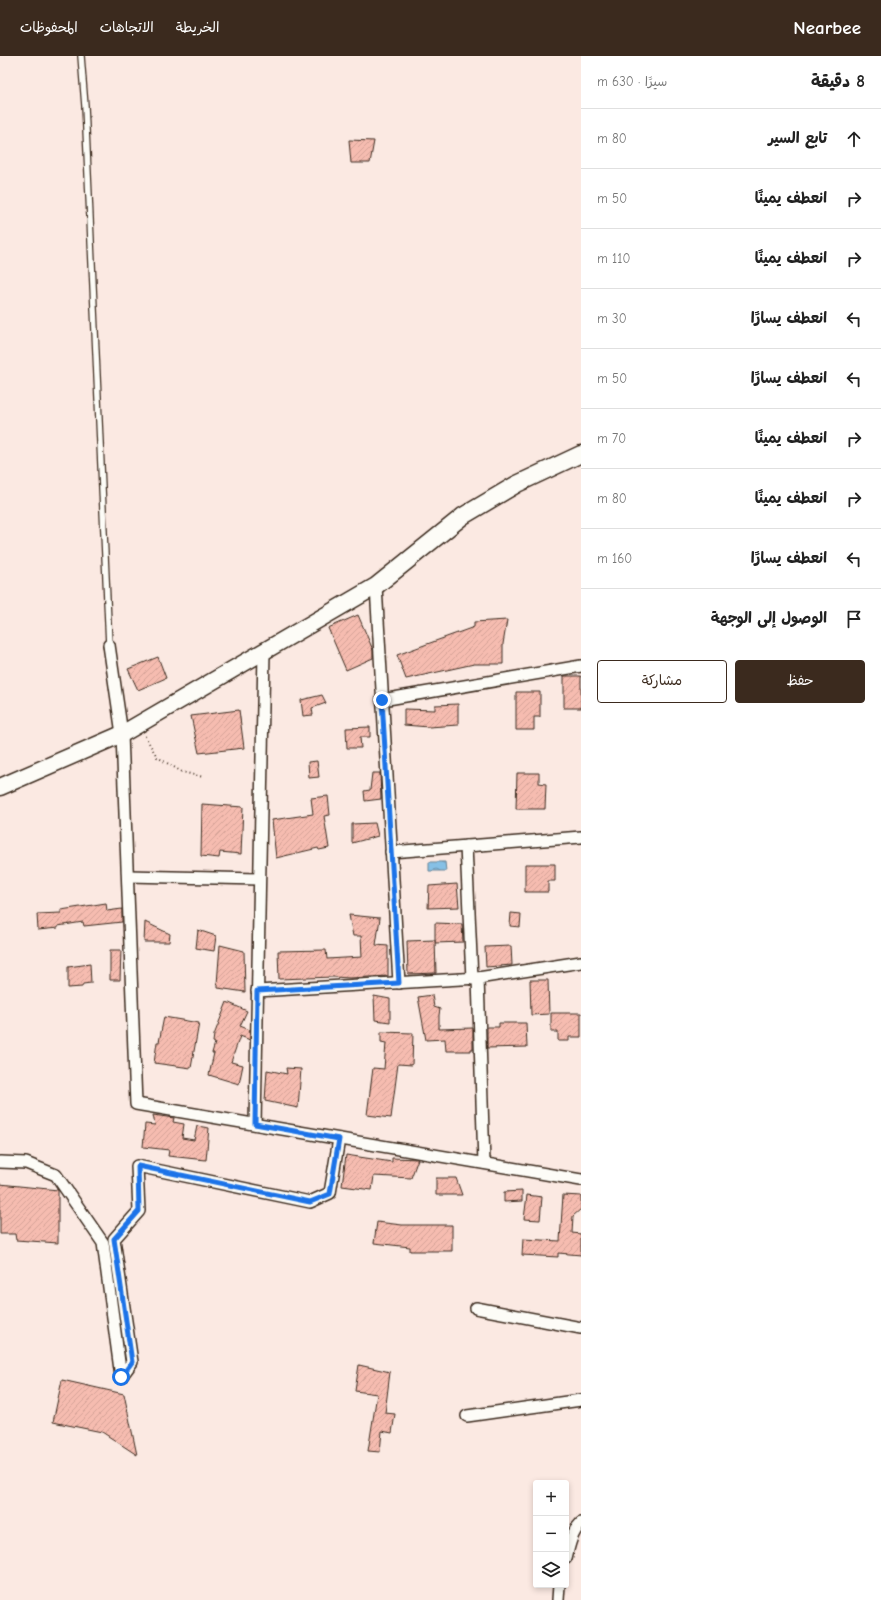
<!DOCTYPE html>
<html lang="ar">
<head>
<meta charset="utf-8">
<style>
  :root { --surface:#fff; --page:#f6f6f6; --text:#222; --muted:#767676; --line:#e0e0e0; --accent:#3b2a1e }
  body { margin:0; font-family:"Comic Neue","Playpen Sans Arabic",sans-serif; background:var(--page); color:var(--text); direction:rtl }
  .controls { position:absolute; right:12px; bottom:12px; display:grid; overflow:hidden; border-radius:4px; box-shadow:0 2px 6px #0003 }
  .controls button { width:36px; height:36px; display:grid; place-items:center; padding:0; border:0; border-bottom:1px solid var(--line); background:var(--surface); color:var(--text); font:20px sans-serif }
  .stop { position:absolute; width:12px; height:12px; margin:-9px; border:3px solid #1a73e8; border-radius:50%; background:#fff }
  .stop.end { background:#1a73e8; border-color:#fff; box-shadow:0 1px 4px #0008 }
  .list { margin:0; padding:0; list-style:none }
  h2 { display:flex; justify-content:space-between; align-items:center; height:52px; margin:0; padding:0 16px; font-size:17px }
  h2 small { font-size:13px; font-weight:400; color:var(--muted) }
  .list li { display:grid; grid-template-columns:26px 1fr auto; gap:12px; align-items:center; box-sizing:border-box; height:60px; padding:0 16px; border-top:1px solid var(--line) }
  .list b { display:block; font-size:15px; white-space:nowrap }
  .list em { font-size:13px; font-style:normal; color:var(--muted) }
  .actions { display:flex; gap:8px; padding:12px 16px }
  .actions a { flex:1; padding:9px 0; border:1px solid var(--accent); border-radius:4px; text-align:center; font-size:14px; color:var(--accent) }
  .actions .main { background:var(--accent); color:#fff }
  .icon { flex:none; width:22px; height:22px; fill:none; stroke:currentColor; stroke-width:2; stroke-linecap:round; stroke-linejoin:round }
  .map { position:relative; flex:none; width:581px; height:1544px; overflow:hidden; direction:ltr }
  header { display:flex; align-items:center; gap:24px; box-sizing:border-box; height:56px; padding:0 20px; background:var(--accent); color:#fff }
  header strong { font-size:19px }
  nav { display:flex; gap:22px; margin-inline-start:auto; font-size:14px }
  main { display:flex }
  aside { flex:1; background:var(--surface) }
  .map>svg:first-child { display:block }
</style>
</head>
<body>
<header>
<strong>Nearbee</strong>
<nav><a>الخريطة</a><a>الاتجاهات</a><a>المحفوظات</a></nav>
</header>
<main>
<aside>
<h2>8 دقيقة<small>سيرًا · 630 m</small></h2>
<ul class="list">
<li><svg class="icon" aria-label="ahead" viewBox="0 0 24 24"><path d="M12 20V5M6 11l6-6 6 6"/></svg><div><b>تابع السير</b></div><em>80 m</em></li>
<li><svg class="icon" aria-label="right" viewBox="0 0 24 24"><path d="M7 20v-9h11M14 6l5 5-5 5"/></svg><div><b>انعطف يمينًا</b></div><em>50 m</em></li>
<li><svg class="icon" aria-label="right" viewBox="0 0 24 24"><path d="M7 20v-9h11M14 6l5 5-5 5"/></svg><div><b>انعطف يمينًا</b></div><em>110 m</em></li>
<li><svg class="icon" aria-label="left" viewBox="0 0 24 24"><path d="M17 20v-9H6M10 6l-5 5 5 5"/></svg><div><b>انعطف يسارًا</b></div><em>30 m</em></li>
<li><svg class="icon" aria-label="left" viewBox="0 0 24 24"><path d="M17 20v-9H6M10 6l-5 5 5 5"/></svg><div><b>انعطف يسارًا</b></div><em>50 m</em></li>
<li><svg class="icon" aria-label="right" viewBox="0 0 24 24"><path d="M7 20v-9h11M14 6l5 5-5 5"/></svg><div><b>انعطف يمينًا</b></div><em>70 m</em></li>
<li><svg class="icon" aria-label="right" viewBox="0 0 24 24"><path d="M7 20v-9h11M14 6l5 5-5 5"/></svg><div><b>انعطف يمينًا</b></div><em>80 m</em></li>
<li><svg class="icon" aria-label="left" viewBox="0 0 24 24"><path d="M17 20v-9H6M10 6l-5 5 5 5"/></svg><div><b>انعطف يسارًا</b></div><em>160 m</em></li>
<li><svg class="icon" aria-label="arrive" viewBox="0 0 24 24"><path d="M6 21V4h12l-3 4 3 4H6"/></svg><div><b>الوصول إلى الوجهة</b></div></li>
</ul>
<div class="actions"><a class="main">حفظ</a><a>مشاركة</a></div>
</aside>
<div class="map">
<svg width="581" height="1544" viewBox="0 0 581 1544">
  <defs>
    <pattern id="water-waves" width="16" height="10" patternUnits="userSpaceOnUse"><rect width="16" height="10" fill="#86c0e5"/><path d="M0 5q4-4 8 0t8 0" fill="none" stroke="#6f9cb9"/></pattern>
    <pattern id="building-hatch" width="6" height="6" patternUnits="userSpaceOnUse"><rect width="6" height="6" fill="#f6bcb0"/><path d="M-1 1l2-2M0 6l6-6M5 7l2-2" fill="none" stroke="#d4a297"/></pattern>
  </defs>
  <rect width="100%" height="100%" fill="#fbe9e2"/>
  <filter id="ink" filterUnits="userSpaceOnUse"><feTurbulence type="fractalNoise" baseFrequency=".025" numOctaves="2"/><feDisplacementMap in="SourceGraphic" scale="8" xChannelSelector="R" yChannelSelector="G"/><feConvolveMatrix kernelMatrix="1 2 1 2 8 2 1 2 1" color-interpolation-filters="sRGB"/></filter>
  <g filter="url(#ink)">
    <!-- water -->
    <path fill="url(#water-waves)" stroke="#688495" d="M429 806H445L446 815H429Z"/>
    <!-- building -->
    <g fill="url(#building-hatch)" stroke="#3b2a1e">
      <path d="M349 84 374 85 370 107H351Z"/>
      <path d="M358 559 373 594V602L346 614 328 572Z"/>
      <path d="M507 564 503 588V608H474L406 623 397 599 474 571V566Z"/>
      <path d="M158 601 166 622 138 634 128 613Z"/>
      <rect x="564" y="620" width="17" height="32"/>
      <path d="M516 636H540V661H534V674H516Z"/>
      <path d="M322 639 326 647 312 652 313 659 303 660 301 644Z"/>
      <path d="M458 648V669L429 671 404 669V653L435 654V649Z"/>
      <path d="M239 654 244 692 199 697 191 660Z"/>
      <path d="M370 671V681H360L361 692H347L346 672Z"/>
      <path d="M317 705 319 721 309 722 308 706Z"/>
      <path d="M372 717H380L381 743 365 745 364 735 370 734Z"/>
      <path d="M517 717H539V727L546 728 545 753H516Z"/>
      <path d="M328 740 330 759 324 760 329 792 319 794 318 792 276 802 272 764 313 758 311 742Z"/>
      <path d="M202 748 243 751 241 798 220 796 219 802 201 800Z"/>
      <path d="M375 767 378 780 352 787V768Z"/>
      <path d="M525 808H555V825H548V836H525Z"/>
      <path d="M457 828 459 851 428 852 429 830Z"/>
      <path d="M106 847 107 855 122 853V866L84 870 83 866 58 870V872L38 874 37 858 61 857V854Z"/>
      <path d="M511 857 521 858 520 871 510 870Z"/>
      <path d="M349 859 380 862 376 889 388 890V920L350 922 333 921 279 923 278 895 326 894 327 903 362 901 361 880H353Z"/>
      <path d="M145 866 170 878 169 886H144Z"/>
      <path d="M435 867 462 868 463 886 435 887Z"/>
      <path d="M198 874 216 880 214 895 196 892Z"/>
      <path d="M435 884 436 917 408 918 407 885Z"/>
      <path d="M220 889 244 895 245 936 218 932V929L217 928Z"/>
      <path d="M511 890 512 909 486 911 485 891Z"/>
      <path d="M110 894H121L120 924H110Z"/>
      <path d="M90 908 91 927 83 928 82 931 68 932V911Z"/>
      <path d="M530 924H548L549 958 531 959Z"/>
      <path d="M432 939 434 951 440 953 439 959V973L473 972V993H471V995H446L445 983 426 984 418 941Z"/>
      <path d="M374 940 390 943V966L375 964Z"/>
      <path d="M227 946 247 955 240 970 250 974V984L240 980 231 1006 243 1009 239 1028 209 1019 214 997H212L215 987 213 986 214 979Z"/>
      <path d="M551 957H581V981H569V985H558V976H551Z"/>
      <path d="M164 961 199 967 191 1012 154 1007 157 986H159Z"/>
      <path d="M499 967H526L527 991 487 992V971H499Z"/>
      <path d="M381 976 413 977 412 1009 398 1008 391 1062 367 1059 373 1012 384 1013 386 987 381 986Z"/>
      <path d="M286 1012 301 1013 298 1052 265 1045 267 1014 287 1018Z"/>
      <path d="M153 1059 174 1062 173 1066 184 1068 182 1082 194 1084 197 1070 209 1072 206 1104 168 1100 169 1094 143 1091 145 1068 155 1069Z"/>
      <path d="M346 1099 392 1106V1102L418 1103 411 1122 374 1120 372 1134 342 1130Z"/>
      <path d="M436 1122H456L462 1139H436Z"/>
      <path d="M0 1128 58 1134V1187L16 1184 15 1178H0Z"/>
      <path d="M522 1135V1145L504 1146V1136Z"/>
      <path d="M527 1139 542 1141 540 1164 524 1163Z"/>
      <path d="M563 1139 581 1140V1153L573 1160 572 1177 581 1178V1199L558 1197V1201L522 1199 523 1183 560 1185Z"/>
      <path d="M377 1166 402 1169H452V1195H410V1191L374 1187Z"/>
      <path d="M359 1309 390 1316 385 1357 395 1358 392 1377 382 1375 380 1396 368 1395 377 1338 355 1335Z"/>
      <path d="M62 1324 124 1338 137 1399 102 1376 53 1366Z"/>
    </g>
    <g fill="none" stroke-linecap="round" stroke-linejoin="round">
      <defs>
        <path id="lane" d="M81 0 85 50 109 589"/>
        <g id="street">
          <path d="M376 530 399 927"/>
          <path d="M109 589 122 678 136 1048 581 1124"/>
          <path d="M382 644 581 610"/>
          <path d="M466 790 472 923"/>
          <path d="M391 796 581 781"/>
          <path d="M128 820 259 823"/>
          <path d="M478 922 484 1107"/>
          <path d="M257 935 478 922 581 906"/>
          <path d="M255 1068 264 596"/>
          <path d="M0 1106 26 1107 56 1119 103 1187 121 1321"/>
          <path d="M476 1252 581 1272"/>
          <path d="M121 1321 132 1306 114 1183 139 1155 137 1110 310 1146 330 1137 339 1083"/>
          <path d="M467 1360 581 1344"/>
          <path d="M566 1502C569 1489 572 1476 581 1467"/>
          <path d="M558 1544 559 1529"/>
        </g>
        <path id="secondary" d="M0 731 122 678 376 530 463 460 517 428 581 398"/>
      </defs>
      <!-- lane casing -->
      <use href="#lane" stroke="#3b2a1e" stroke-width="8"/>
      <!-- street casing -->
      <use href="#street" stroke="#3b2a1e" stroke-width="14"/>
      <!-- secondary casing -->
      <use href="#secondary" stroke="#3b2a1e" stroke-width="19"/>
      <!-- path -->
      <path stroke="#3b2a1e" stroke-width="2" stroke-dasharray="1 3" stroke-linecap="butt" d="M145 680 157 701 182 716 203 721"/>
      <!-- lane -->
      <use href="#lane" stroke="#fdfcf7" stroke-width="5.5"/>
      <!-- street -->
      <use href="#street" stroke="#fdfcf7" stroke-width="11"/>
      <!-- secondary -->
      <use href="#secondary" stroke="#fdfcf7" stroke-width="16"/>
    </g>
  </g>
  <g fill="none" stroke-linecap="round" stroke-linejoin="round" filter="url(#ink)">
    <!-- route -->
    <path stroke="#1a73e8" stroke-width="5" d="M121 1321 132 1306 114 1183 139 1155 138 1110 310 1146 330 1138 339 1083 255 1068 257 935 399 927 382 644"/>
  </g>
</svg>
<div class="controls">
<button>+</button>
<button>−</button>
<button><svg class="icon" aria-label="layers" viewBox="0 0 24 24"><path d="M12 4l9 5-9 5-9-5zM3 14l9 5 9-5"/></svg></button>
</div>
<div class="stop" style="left:121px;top:1321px"></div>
<div class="stop end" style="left:382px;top:644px"></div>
</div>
</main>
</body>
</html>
